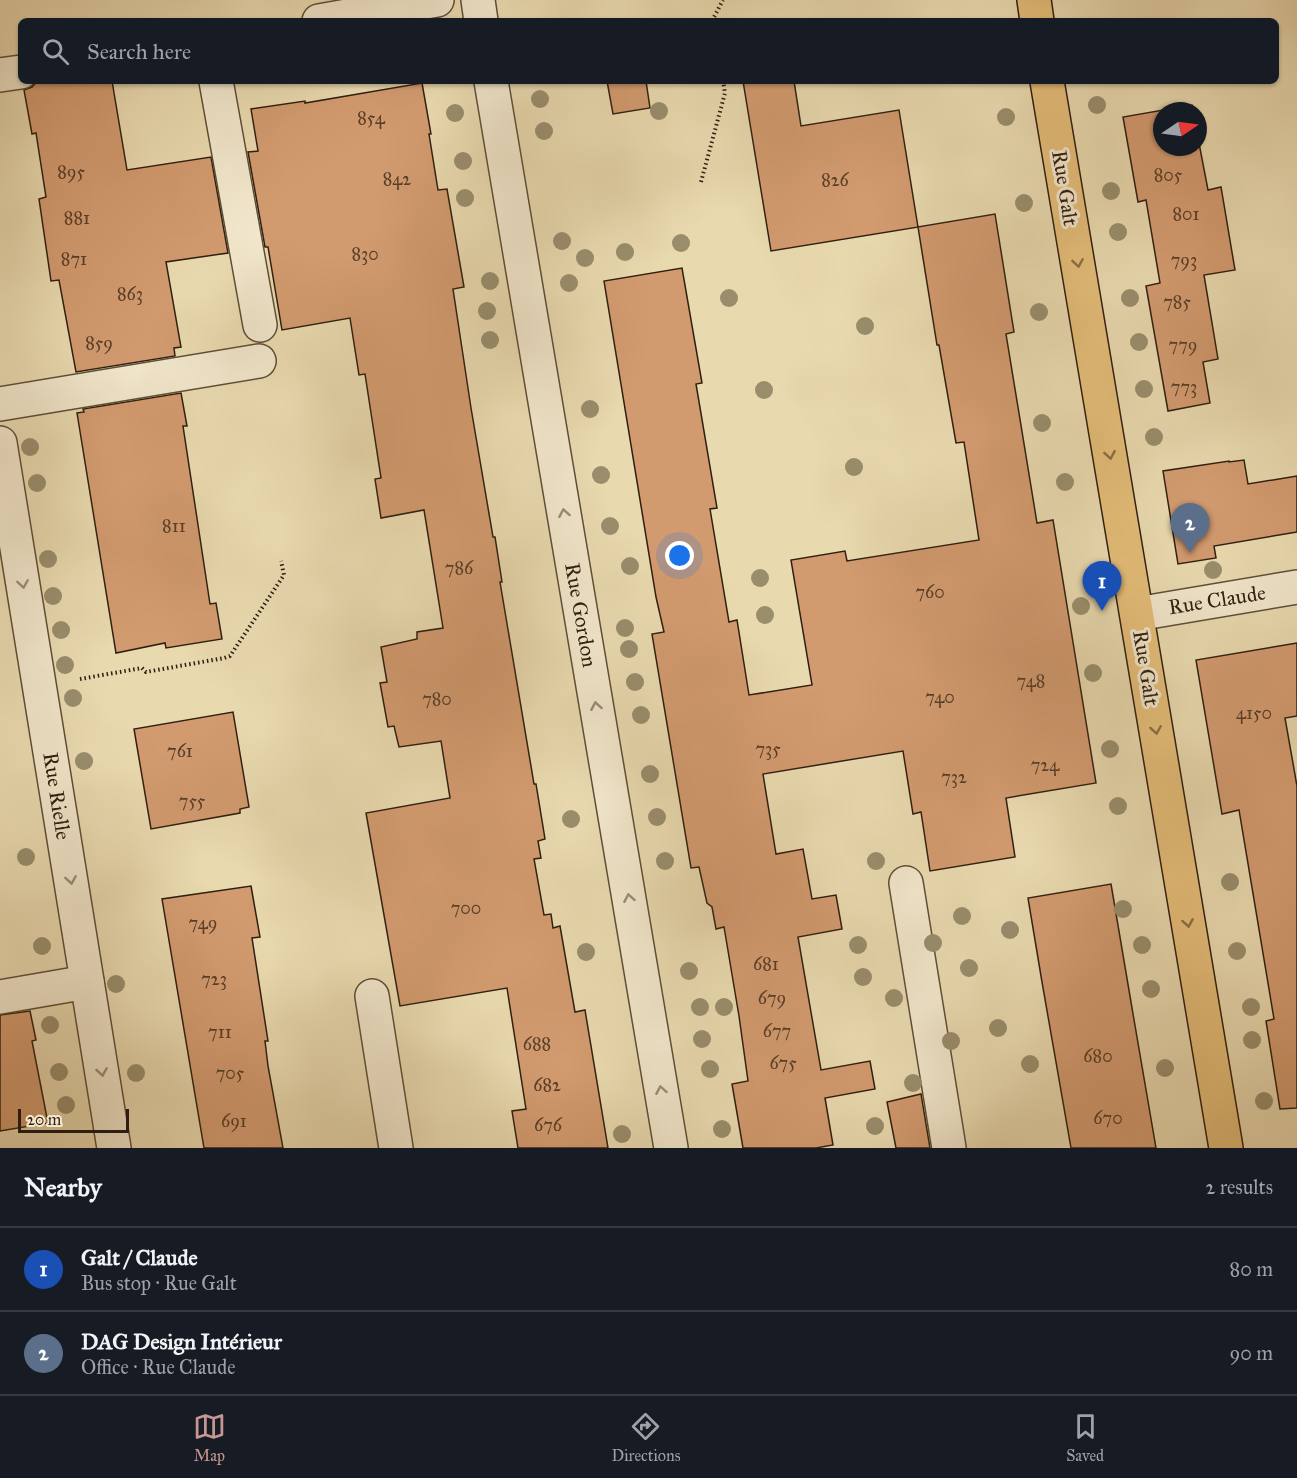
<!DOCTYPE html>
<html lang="en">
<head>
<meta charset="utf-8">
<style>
  :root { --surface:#171b24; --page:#20242c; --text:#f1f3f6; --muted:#9ea1a6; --line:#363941; --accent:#c59692 }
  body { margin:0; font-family:"IM FELL Great Primer",serif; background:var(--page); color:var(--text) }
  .compass { position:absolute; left:1153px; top:102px; width:54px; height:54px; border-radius:50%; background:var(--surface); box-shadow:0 2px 4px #0004; rotate:77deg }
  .scale { position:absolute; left:18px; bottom:15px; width:111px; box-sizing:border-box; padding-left:6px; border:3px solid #2f1f11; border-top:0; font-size:16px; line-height:21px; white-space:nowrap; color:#2f1f11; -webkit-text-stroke:4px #f1e6cb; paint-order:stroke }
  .you { position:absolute; left:680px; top:556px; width:21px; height:21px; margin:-15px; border:4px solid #fff; border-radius:50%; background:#1a73e8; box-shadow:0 0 0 9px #1a73e833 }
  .badge { display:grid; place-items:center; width:39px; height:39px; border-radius:50%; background:var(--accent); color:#fff; font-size:20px; font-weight:700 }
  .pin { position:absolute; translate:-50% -50px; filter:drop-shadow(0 2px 3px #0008) }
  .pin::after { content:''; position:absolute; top:32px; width:21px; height:18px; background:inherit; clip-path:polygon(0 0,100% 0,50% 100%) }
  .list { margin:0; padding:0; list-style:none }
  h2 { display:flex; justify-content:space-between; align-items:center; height:78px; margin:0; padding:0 24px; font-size:26px }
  h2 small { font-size:20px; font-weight:400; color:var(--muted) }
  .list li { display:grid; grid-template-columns:39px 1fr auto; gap:18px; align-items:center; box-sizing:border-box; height:84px; padding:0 24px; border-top:2px solid var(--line) }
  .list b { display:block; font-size:22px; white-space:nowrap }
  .list p { margin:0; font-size:20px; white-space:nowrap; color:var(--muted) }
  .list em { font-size:20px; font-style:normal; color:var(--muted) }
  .icon { flex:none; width:33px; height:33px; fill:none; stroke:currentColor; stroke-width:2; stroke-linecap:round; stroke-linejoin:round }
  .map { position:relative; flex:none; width:1297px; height:1148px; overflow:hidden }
  .search { position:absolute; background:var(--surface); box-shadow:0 2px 4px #0004; left:18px; right:18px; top:18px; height:66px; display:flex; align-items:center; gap:15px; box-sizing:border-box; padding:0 21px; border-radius:9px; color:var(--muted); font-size:22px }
  .sheet { height:246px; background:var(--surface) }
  nav { display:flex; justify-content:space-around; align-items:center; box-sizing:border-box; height:84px; border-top:2px solid var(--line); background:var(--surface); font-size:16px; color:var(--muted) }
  nav a { display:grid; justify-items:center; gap:3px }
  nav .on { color:var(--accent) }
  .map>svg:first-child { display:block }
</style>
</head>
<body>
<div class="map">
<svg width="1297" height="1148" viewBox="0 0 1297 1148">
  <rect width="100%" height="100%" fill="#e9d9af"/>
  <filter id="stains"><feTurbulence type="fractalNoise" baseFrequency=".00333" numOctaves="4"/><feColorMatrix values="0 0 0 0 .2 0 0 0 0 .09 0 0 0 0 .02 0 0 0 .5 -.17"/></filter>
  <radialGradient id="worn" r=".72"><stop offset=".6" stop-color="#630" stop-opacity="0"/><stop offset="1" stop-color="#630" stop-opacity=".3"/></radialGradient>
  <!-- building -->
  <g fill="#d29a6f" stroke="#2f1f11" stroke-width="1.5">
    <path d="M37 81H112L127 170 211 157 228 253 166 262 181 347 174 348 175 356 76 372 59 280 51 281 39 199 46 197 36 133 32 134 24 90 32 87Z"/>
    <path d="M607 81H646L650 108 613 114Z"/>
    <path d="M743 81H794L801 126 899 110 918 227 995 214 1014 332 1006 334 1037 523 1053 520 1096 783 1006 798 1015 857 930 871 921 812 913 814 903 751 763 774 776 854 803 849 812 899 836 895 842 929 798 937 821 1070 870 1061 875 1089 825 1098 833 1145 816 1148H743L732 1084 748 1081 739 1016 724 927 716 929 712 907 707 903 699 867 691 868 652 634 664 632 656 597 604 281 682 268 702 383 696 384 717 508 710 509 729 622 737 620 749 695 812 685 791 560 845 551 847 561 979 540 964 442 956 443 939 345H937L918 227 771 251Z"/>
    <path d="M422 83 431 134H429L438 190 447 189 464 287 453 289 471 408 493 537H495L502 582H500L534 784H536L545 839 538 841 541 858 534 859 544 915 551 914 553 928 560 926 575 1012 585 1010 608 1148H518L512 1111 526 1109 507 988 400 1006 366 813 450 798 441 741 399 747 394 726 388 727 380 683 387 682 381 647 417 639V632L443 628 424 510 381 518 375 479 381 478 365 374 359 375 350 318 282 330 268 247H265L248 152 258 151 251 109 305 101V103Z"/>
    <path d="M1192 105 1193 111H1162V147H1198V138L1208 190 1221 187 1235 270 1204 275 1218 359 1203 362 1210 403 1168 411 1146 286 1160 283 1146 200 1138 202 1123 117Z"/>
    <path d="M181 393 187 426H183L210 604 216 603 222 639 166 648 165 643 116 653 77 413 84 412 83 409Z"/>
    <path d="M1244 460 1248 484 1297 476V532L1214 546 1216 558 1178 564 1163 471 1229 461V462Z"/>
    <path d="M1297 643V716L1285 718 1297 786V1108L1280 1109 1266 1021 1274 1019 1239 810 1222 814 1196 660Z"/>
    <path d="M233 712 249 807 240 809V813L151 829 134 729Z"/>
    <path d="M1111 884 1132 1008 1156 1148H1071L1042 982 1028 898Z"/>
    <path d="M251 886 260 937 252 938 268 1041H265L268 1066 283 1148H204L162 899Z"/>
    <path d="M30 1011 36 1040 32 1041 48 1123 0 1131V1015Z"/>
    <path d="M921 1094 930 1148H896L887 1102Z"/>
  </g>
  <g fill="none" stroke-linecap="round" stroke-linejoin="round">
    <defs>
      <g id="minor">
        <path d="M478 0 481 21"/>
        <path d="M319 21 437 0"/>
        <path d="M0 75 21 72"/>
        <path d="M216 81 260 325"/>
        <path d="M491 81 671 1148"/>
        <path d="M0 404 259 361"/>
        <path d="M0 443 114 1148"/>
        <path d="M1137 614 1297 587"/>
        <path d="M906 883 949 1148"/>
        <path d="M372 996 396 1148"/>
        <path d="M0 997 87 982"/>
      </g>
      <g id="major">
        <path d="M1034 0 1037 21"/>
        <path d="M1047 81 1226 1148"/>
      </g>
    </defs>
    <!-- minor casing -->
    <use href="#minor" stroke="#5e4e38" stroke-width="36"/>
    <!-- major casing -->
    <use href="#major" stroke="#2f1f11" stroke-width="36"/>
    <!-- path -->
    <g stroke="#2f1f11" stroke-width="4" stroke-dasharray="1.5 3" stroke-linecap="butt">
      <path d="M713 21V19L723 0"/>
      <path d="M701 182 725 93 723 81"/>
      <path d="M80 679 142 668 146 672 224 658 230 656 284 575 281 561"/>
    </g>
    <!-- minor -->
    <use href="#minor" stroke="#f1e6cb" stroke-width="33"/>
    <!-- major -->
    <use href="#major" stroke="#e4bc78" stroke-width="33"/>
  </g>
  <!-- trees -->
  <g fill="#998d6c">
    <circle cx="540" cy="99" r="9"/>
    <circle cx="1097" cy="105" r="9"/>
    <circle cx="659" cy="111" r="9"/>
    <circle cx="455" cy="113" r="9"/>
    <circle cx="1006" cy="117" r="9"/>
    <circle cx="544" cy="131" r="9"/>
    <circle cx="463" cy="161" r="9"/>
    <circle cx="1111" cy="191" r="9"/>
    <circle cx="465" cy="198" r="9"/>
    <circle cx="1024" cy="203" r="9"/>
    <circle cx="1118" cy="232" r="9"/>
    <circle cx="562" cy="241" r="9"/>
    <circle cx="681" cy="243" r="9"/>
    <circle cx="625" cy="252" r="9"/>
    <circle cx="585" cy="258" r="9"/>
    <circle cx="490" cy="281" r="9"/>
    <circle cx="569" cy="283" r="9"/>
    <circle cx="729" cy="298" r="9"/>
    <circle cx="1130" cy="298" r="9"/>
    <circle cx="487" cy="311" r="9"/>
    <circle cx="1039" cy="312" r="9"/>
    <circle cx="865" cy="326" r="9"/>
    <circle cx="490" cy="340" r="9"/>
    <circle cx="1139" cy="342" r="9"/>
    <circle cx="1144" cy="389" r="9"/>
    <circle cx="764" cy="390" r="9"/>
    <circle cx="590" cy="409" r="9"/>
    <circle cx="1042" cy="423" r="9"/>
    <circle cx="1154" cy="437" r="9"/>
    <circle cx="30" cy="447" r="9"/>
    <circle cx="854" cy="467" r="9"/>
    <circle cx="601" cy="475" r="9"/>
    <circle cx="1065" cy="482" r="9"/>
    <circle cx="37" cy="483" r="9"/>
    <circle cx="610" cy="526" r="9"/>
    <circle cx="48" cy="559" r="9"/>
    <circle cx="630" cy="566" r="9"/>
    <circle cx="1213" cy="570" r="9"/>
    <circle cx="760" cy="578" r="9"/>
    <circle cx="53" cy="596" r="9"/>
    <circle cx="1081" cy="606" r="9"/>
    <circle cx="765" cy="615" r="9"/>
    <circle cx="625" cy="628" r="9"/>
    <circle cx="61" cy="630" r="9"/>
    <circle cx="629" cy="649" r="9"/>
    <circle cx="65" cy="665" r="9"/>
    <circle cx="1093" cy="673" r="9"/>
    <circle cx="635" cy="682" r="9"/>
    <circle cx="73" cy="698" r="9"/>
    <circle cx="641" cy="715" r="9"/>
    <circle cx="1110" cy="749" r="9"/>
    <circle cx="84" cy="761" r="9"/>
    <circle cx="650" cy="774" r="9"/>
    <circle cx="1118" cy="806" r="9"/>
    <circle cx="657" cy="817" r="9"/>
    <circle cx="571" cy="819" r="9"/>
    <circle cx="26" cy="857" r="9"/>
    <circle cx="665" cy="861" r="9"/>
    <circle cx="876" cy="861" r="9"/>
    <circle cx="1230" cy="882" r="9"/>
    <circle cx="1123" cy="909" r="9"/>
    <circle cx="962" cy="916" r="9"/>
    <circle cx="1010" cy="930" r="9"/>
    <circle cx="933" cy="943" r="9"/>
    <circle cx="858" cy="945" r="9"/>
    <circle cx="1142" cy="945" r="9"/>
    <circle cx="42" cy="946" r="9"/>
    <circle cx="1237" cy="951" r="9"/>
    <circle cx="586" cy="952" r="9"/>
    <circle cx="969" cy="968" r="9"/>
    <circle cx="689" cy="971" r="9"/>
    <circle cx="863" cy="977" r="9"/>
    <circle cx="116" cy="984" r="9"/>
    <circle cx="1151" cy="989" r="9"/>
    <circle cx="894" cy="998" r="9"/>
    <circle cx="700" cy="1007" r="9"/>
    <circle cx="724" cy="1007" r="9"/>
    <circle cx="1251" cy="1007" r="9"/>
    <circle cx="50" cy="1025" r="9"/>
    <circle cx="998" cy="1028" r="9"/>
    <circle cx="702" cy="1039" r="9"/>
    <circle cx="1252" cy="1040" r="9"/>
    <circle cx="951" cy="1041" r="9"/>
    <circle cx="1030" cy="1064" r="9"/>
    <circle cx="1165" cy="1068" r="9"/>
    <circle cx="710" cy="1069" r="9"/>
    <circle cx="59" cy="1072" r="9"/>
    <circle cx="136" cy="1073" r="9"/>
    <circle cx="913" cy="1083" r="9"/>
    <circle cx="1264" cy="1101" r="9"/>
    <circle cx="66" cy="1105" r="9"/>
    <circle cx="875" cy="1126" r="9"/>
    <circle cx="722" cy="1129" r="9"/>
    <circle cx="622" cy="1134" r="9"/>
  </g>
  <!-- one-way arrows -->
  <defs><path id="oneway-chevron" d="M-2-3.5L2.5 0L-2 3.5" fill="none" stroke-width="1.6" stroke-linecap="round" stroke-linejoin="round" transform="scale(1.5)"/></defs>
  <g stroke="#8a6e44">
    <use href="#oneway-chevron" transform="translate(1078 263) rotate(81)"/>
    <use href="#oneway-chevron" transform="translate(1110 455) rotate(80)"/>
    <use href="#oneway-chevron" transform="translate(1156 730) rotate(81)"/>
    <use href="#oneway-chevron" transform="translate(1188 923) rotate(80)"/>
  </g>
  <g stroke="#9a8c77">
    <use href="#oneway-chevron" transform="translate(564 513) rotate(-100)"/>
    <use href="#oneway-chevron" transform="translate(23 584) rotate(81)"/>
    <use href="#oneway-chevron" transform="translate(596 706) rotate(-100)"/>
    <use href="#oneway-chevron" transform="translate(71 880) rotate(81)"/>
    <use href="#oneway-chevron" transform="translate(629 898) rotate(-100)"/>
    <use href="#oneway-chevron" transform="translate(102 1072) rotate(81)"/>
    <use href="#oneway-chevron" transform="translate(661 1090) rotate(-100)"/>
  </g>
  <g text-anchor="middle" stroke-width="6" stroke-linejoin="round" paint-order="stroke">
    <!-- number labels -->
    <g font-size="18" fill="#583e28">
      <text x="371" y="124">854</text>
      <text x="71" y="178">895</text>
      <text x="1168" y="181">805</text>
      <text x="397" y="185">842</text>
      <text x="835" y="186">826</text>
      <text x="1186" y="220">801</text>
      <text x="77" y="224">881</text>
      <text x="365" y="260">830</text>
      <text x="74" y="265">871</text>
      <text x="1184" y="266">793</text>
      <text x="130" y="300">863</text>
      <text x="1177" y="308">785</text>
      <text x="99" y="349">859</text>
      <text x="1183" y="351">779</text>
      <text x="1184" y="393">773</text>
      <text x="174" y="532">811</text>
      <text x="459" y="574">786</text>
      <text x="930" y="598">760</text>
      <text x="1031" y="687">748</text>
      <text x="940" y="703">740</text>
      <text x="437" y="705">780</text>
      <text x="1254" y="719">4150</text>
      <text x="768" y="755">735</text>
      <text x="180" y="757">761</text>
      <text x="1045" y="771">724</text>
      <text x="954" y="783">732</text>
      <text x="192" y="807">755</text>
      <text x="466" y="914">700</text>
      <text x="203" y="929">749</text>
      <text x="766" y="970">681</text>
      <text x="214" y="985">723</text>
      <text x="772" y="1004">679</text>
      <text x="777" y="1037">677</text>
      <text x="220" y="1038">711</text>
      <text x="537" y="1050">688</text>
      <text x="1098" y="1062">680</text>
      <text x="783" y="1069">675</text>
      <text x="230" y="1079">705</text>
      <text x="547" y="1091">682</text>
      <text x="1108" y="1124">670</text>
      <text x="234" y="1127">691</text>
      <text x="548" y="1131">676</text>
    </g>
    <!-- street labels -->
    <g font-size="21" fill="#2f1f11" stroke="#f1e6cb">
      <text transform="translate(1065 188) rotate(81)" y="7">Rue Galt</text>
      <text transform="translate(1217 600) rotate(-9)" y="7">Rue Claude</text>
      <text transform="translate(581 615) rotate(80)" y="7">Rue Gordon</text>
      <text transform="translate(1146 668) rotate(81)" y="7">Rue Galt</text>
      <text transform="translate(57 796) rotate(81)" y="7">Rue Rielle</text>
    </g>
  </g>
  <rect width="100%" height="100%" filter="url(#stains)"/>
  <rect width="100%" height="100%" fill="url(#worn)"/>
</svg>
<svg class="compass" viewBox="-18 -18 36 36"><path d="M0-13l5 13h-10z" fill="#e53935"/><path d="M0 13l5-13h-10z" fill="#9ea1a6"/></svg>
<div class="scale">20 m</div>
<div class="you"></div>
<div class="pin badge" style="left:1102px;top:611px;background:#1a4fb4">1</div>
<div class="pin badge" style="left:1190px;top:553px;background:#5c6f8a">2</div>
<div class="search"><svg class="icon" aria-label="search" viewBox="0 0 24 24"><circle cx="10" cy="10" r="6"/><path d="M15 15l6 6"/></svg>Search here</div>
</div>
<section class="sheet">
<h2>Nearby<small>2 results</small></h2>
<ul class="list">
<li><span class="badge" style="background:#1a4fb4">1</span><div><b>Galt / Claude</b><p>Bus stop · Rue Galt</p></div><em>80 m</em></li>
<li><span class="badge" style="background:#5c6f8a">2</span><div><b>DAG Design Intérieur</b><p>Office · Rue Claude</p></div><em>90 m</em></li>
</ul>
</section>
<nav>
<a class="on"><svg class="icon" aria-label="map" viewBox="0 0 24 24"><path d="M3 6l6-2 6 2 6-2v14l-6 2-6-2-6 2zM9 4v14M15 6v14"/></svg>Map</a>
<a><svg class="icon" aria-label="directions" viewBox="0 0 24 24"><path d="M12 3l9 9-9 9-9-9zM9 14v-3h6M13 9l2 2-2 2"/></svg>Directions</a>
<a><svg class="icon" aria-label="saved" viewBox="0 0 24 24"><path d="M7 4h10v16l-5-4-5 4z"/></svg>Saved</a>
</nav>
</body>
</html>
